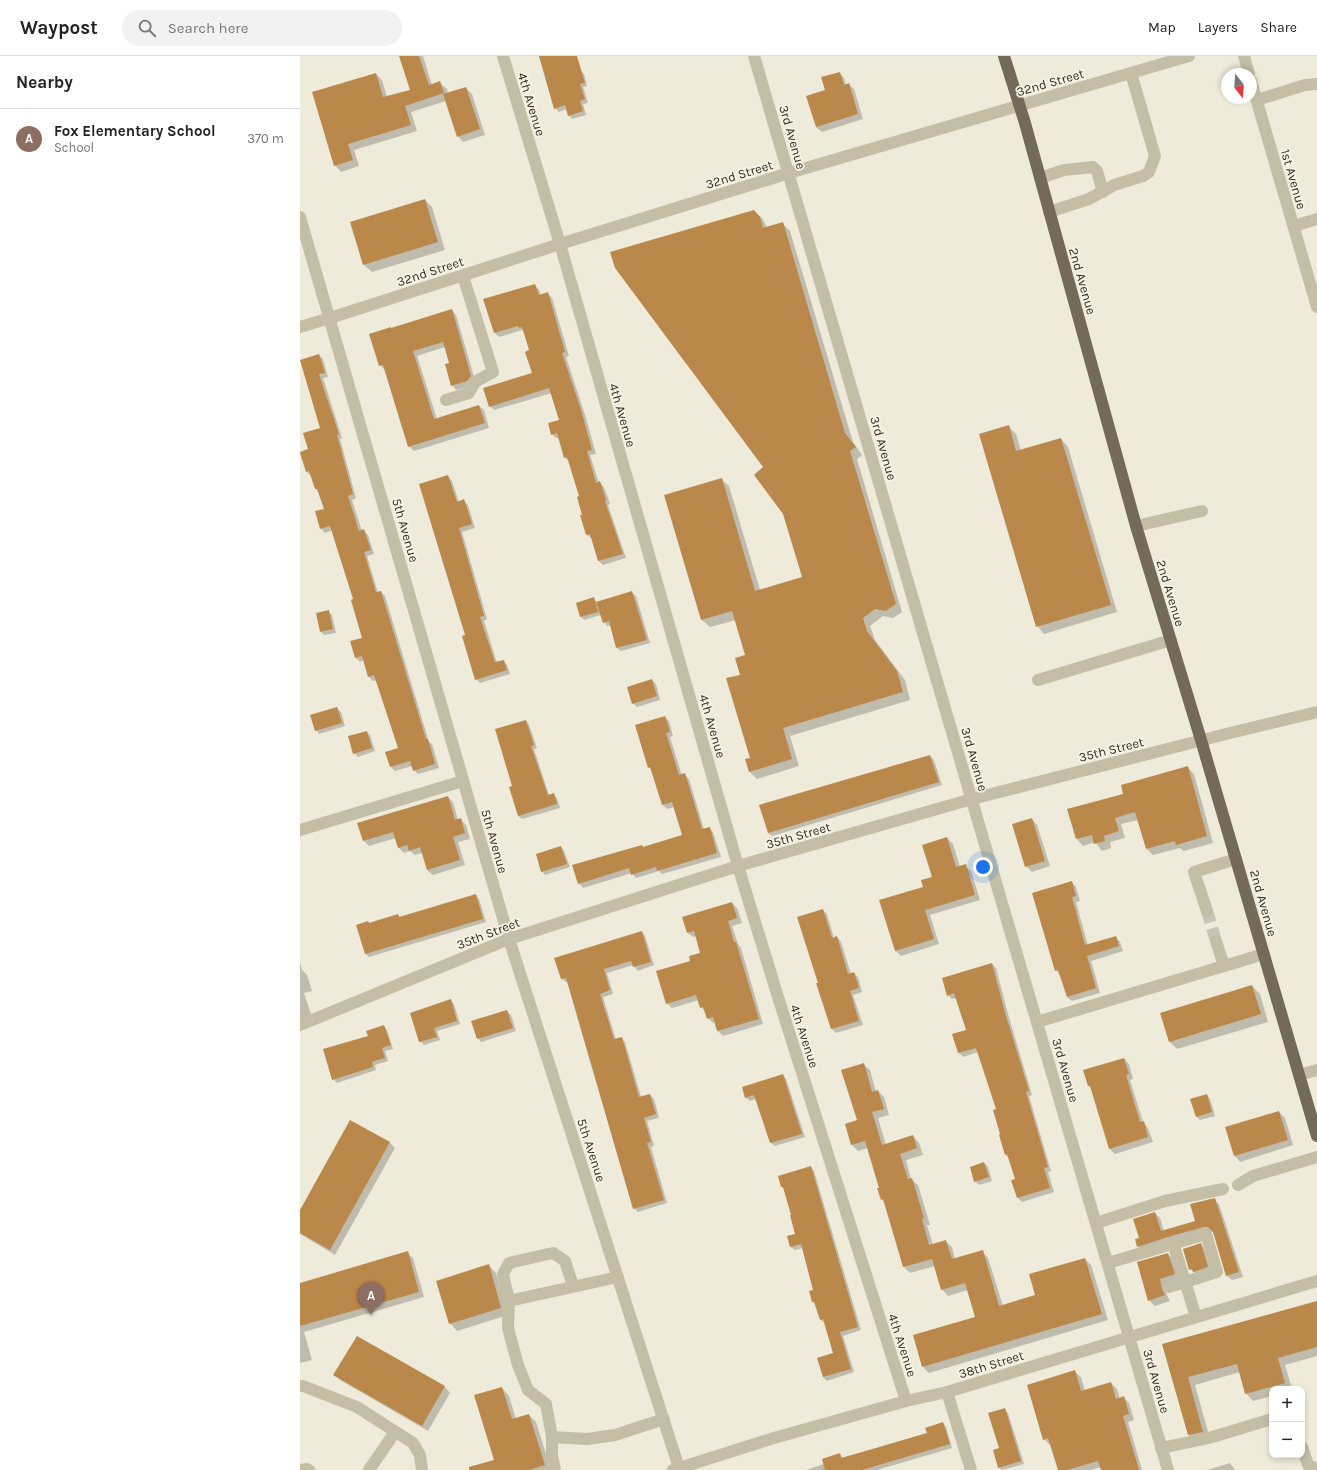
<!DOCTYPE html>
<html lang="en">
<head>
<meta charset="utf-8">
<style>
  :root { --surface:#fff; --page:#f2f2f2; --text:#222; --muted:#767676; --line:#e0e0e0; --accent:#d93025 }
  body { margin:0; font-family:Karla,sans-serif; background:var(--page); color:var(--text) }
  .controls { position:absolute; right:12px; bottom:12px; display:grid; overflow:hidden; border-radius:8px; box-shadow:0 2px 6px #0003 }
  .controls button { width:36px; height:36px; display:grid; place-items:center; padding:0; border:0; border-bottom:1px solid var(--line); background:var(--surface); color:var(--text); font:20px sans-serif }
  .compass { position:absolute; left:921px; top:12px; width:36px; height:36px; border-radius:50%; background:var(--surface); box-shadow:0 2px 6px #0003; rotate:163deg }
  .you { position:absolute; left:683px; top:811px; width:14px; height:14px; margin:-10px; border:3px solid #fff; border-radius:50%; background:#1a73e8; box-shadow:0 0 0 6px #1a73e833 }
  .badge { display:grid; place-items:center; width:26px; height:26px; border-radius:50%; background:var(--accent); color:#fff; font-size:13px; font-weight:700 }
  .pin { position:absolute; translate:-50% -33px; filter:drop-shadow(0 1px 2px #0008) }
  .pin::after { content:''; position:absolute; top:21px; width:14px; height:12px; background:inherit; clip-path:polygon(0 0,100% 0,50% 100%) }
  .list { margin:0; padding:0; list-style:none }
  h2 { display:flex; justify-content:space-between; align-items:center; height:52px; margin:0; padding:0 16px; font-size:17px }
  h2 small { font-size:13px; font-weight:400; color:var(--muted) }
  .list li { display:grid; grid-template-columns:26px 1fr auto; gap:12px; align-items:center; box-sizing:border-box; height:60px; padding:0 16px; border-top:1px solid var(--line) }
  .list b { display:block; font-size:15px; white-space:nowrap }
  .list p { margin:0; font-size:13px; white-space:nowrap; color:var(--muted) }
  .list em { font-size:13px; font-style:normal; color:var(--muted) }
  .icon { flex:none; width:22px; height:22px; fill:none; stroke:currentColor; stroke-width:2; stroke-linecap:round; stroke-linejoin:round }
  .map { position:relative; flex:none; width:1017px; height:1414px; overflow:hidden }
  header { display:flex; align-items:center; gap:24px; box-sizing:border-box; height:56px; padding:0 20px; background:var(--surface); border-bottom:1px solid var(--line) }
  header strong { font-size:19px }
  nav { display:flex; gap:22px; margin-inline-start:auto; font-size:14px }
  .search { width:280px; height:36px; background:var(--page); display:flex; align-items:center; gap:10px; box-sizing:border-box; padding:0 14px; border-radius:22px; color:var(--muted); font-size:15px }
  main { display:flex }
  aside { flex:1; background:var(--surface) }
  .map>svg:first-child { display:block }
</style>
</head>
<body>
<header>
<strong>Waypost</strong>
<div class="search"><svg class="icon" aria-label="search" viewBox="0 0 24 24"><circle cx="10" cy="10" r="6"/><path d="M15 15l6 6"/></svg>Search here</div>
<nav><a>Map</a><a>Layers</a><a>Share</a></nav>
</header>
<main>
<aside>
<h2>Nearby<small></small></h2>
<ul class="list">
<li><span class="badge" style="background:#8d6e63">A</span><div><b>Fox Elementary School</b><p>School</p></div><em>370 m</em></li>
</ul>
</aside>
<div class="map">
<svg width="1017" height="1414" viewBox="0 0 1017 1414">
  <rect width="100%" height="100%" fill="#efebda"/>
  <!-- shadow -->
  <g fill="#0003">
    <path d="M100 0H123L132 29 140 27 147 33 148 38 166 32 172 38 185 79 163 86 158 80 146 45 111 56 117 75 54 94 59 110 41 116 35 109 76 18 82 24 87 41 111 34Z"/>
    <path d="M239 0H275L280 14 284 18 287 30 283 31 288 47 283 48 286 59 272 63 269 59 267 53 259 56 255 52Z"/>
    <path d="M539 17 544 22 546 29 549 28 554 33 563 63 522 76 516 71 526 35Z"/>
    <path d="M125 144 132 151 145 194 72 216 64 209Z"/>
    <path d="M454 155 462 162 467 171 482 167 490 175 553 386 562 399 557 403 602 556 593 562 583 560 570 570 575 584 605 624 610 644 490 680 499 710 457 723 450 716 451 702 446 600 436 564 410 571 402 564 365 440 421 423 429 430 460 534 503 522 484 458 465 412Z"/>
    <path d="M235 229 239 234 241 239 247 237 252 242 269 300 266 301 286 362 296 398 290 399 299 427H300L304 431 310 448 308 449 326 502 303 509 299 505 293 483 287 479 281 460 284 459 280 441 270 406 265 402 259 382H256L252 378 260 365 252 337 194 354 190 350 233 318 230 295 224 276 222 274 199 281 195 277 184 243Z"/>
    <path d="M152 254 156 259 175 324 171 330 156 334 152 329 150 308 145 291 117 300 137 363 179 350 184 354 189 372 114 395 109 390 85 314 80 309 92 273Z"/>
    <path d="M19 299 23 303 28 321 23 322 42 382 40 383 56 442 52 444 62 475H64L68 479 74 498 67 500 78 537 81 536 85 540 129 686 132 688 139 712 118 718 114 714 112 710 95 715 91 711 86 697 99 693 77 624 73 625 69 621 64 604 60 606 56 602 63 582 54 544 33 474 25 477 21 472 25 453 20 437 16 433 11 420 7 416 9 394 21 372 1 305Z"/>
    <path d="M708 370 716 378 721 395 761 383 768 391 817 556 744 578 737 570Z"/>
    <path d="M148 420 152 425 159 446 164 445 168 449 175 472 162 476 187 563 184 565 197 607 203 605 207 609 210 618 180 627 176 623 166 579Z"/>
    <path d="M332 537 336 540 350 587 321 595 317 592 311 569 307 570 304 566 301 559 284 564 281 561 293 542 297 546Z"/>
    <path d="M28 555 32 559 36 577 24 579 21 576Z"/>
    <path d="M352 624 356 628 360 644 337 651 333 647Z"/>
    <path d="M37 652 41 656 45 670 19 678 16 674Z"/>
    <path d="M365 661 369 665 373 680 370 681 382 720 385 719 389 723 404 773 409 772 413 776 421 801 362 818 359 815 336 822 332 817 283 832 279 827 342 790 344 791 383 780 374 751 367 753 363 749 352 714 349 711Z"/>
    <path d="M226 665 229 669 237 692 234 693 249 739 253 738 257 742 260 752 222 763 218 760 213 730Z"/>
    <path d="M66 676 70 679 75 695 58 701 54 697Z"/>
    <path d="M630 700 634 704 642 729 472 780 468 777Z"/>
    <path d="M887 711 894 718 913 787 884 795 880 792 853 799 847 793 838 764 821 768 825 782 810 786 811 792 802 795 795 786 783 790 777 783 768 754 824 738Z"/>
    <path d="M148 741 153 746 158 764 160 763 166 769 170 783 158 786 165 809 133 819 127 814 122 797 115 799 110 795 104 797 99 792 96 782 69 790 64 785Z"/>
    <path d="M732 763 737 769 750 810 732 816 726 810Z"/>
    <path d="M647 782 653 788 660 811 665 810 671 815 680 844 630 859 639 888 601 900 595 894 624 831 633 822Z"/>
    <path d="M261 791 264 795 270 811 245 819 242 815Z"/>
    <path d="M771 826 776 831 780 845 776 846 788 890 816 881 820 886 823 895 791 905 800 937 772 945 767 941 760 919 756 914Z"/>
    <path d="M175 839 179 843 186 866 69 901 66 898 70 868 98 859 101 862Z"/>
    <path d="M432 847 437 852 442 867 432 870 438 888 441 892 463 968 423 980 418 975 416 966 413 967 408 962 406 956 401 951 399 944 372 952 367 947 392 905 402 897 396 880 393 881 388 877Z"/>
    <path d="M523 854 527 858 534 882 537 881 541 886 551 918 554 917 558 921 562 936 553 939 563 969 536 977 532 973 519 927Z"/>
    <path d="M342 876 345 880 354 909 338 915 333 909 307 917 313 938 303 941 316 984 321 982 325 986 341 1041 350 1039 354 1043 359 1062 347 1065 354 1090 351 1091 367 1147 338 1156 334 1152 268 926H266L262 923Z"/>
    <path d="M0 907 2 914 7 919 12 935 4 937 12 961 0 965Z"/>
    <path d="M692 908 696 912 708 958 732 1039 729 1040 751 1115 748 1116 754 1136 722 1146 718 1142 716 1124 710 1103 706 1099 700 1079H701L697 1054 678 996 663 1001 659 997 653 979 667 974 657 942 652 943 648 939Z"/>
    <path d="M952 930 960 938 968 966 877 993 870 986 861 958Z"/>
    <path d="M150 944 154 948 160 968 137 975 140 984 124 989 120 985Z"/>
    <path d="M207 955 211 959 216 975 181 986 178 982Z"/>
    <path d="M84 970 87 974 93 993 85 995 88 1005 75 1009 76 1014 37 1027 33 1023 69 980Z"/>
    <path d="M824 1003 829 1008 833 1023 830 1024 843 1066 848 1072 853 1086 815 1098 810 1093 792 1033 789 1030Z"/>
    <path d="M563 1008 570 1014 576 1036 578 1035 584 1041 589 1059 578 1062 586 1089 613 1080 619 1087 623 1099 606 1104 611 1123 618 1129 630 1169H627L633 1189 645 1185 652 1191 655 1203 682 1195 688 1202 703 1250 737 1239 785 1203 791 1209 808 1264 629 1317 623 1311 676 1262 668 1234 648 1240 642 1233 635 1210 610 1217 604 1211 585 1146 582 1144 580 1133 568 1092 558 1095 552 1089 546 1069 558 1065Z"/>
    <path d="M483 1019 486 1023 505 1081 475 1090 471 1087 456 1043 450 1045 446 1042Z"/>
    <path d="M907 1039 910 1043 915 1060 900 1064 897 1061Z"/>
    <path d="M979 1056 985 1062 993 1089 940 1106 935 1100 926 1072Z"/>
    <path d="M89 1086 95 1092 35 1199 0 1178V1156Z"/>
    <path d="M684 1107 688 1111 692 1125 679 1129 675 1125Z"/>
    <path d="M511 1111 514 1115 561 1274 543 1280 554 1316 527 1325 523 1321 518 1302 534 1297 525 1267 521 1264 516 1248 513 1246 514 1234 503 1192 495 1194 491 1191 497 1178 492 1159 484 1133 482 1131Z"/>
    <path d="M914 1144 919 1148 943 1221 932 1224 927 1220 914 1176 909 1175 842 1195 838 1190 840 1183 855 1157 860 1162 864 1175 896 1165Z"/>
    <path d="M901 1188 904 1192 911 1215 897 1219 890 1213Z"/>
    <path d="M107 1197 113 1202 124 1241 4 1276 12 1304 0 1307V1245Z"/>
    <path d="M868 1198 874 1204 880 1224 865 1228 867 1239 870 1245 855 1250 849 1244Z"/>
    <path d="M188 1209 196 1217 208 1259 157 1275 150 1267Z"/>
    <path d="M1017 1246V1300L985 1309 992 1333H972V1340L953 1345 946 1337 940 1316 895 1329 910 1383 896 1386 888 1378 863 1289Z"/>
    <path d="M57 1281 145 1331 150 1337 128 1375 40 1324 34 1319Z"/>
    <path d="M775 1316 781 1321 785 1335 811 1327 817 1333 820 1343 823 1341 829 1347 834 1364 828 1366 842 1414H802L801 1411 791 1414H759L751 1389H750L744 1383Z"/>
    <path d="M202 1332 209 1340 216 1363 229 1359 236 1366 251 1414H190L195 1404Z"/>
    <path d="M704 1353 708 1357 724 1408 702 1414 699 1411Z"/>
    <path d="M643 1367 646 1371 652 1392 577 1414H506L524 1408 540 1398 543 1402 628 1377Z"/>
    <path d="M930 1407 935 1414H907Z"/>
  </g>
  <!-- building -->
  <g fill="#bb884c">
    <path d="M99 0H119L129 29 140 25 144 37 105 50 111 69 48 88 53 104 34 110 12 36 76 17 83 41 110 34Z"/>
    <path d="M239 0H277L285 27 280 28 285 43 280 45 283 55 268 60 265 49 254 53Z"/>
    <path d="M540 16 544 29 549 27 558 58 516 71 506 40 525 34 521 21Z"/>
    <path d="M166 31 180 73 157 81 143 38Z"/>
    <path d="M125 143 138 186 63 209 50 166Z"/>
    <path d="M454 154 460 161 463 172 483 166 545 377 556 391 550 395 596 548 586 555 575 553 563 562 567 575 597 615 603 636 483 672 492 703 449 716 445 703 450 702 426 622 440 619 435 602 445 599 432 555 401 564 364 439 422 422 455 535 502 521 483 458 454 419 463 411 315 212 310 196Z"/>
    <path d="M235 228 239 239 248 236 265 296 262 297 282 357 292 394 287 395 296 427 300 425 306 444 305 445 323 498 298 505 290 478 286 479 280 459H282L277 441 279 440 267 401 264 402 257 377 251 379 248 367 259 364 249 332 189 351 183 332 232 317 225 296 229 294 222 271 219 272 218 270 194 277 183 243Z"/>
    <path d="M152 253 171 320 167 325 151 330 145 308 149 307 143 286 113 295 134 363 179 349 185 367 108 391 83 309 79 310 69 278 91 271V272Z"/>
    <path d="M19 298 25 317 19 318 39 378 37 379 53 438 48 440 59 475 64 473 71 494 64 496 76 536 81 535 126 683H128L135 708 113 715 110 705 90 711 85 696 98 692 74 619 68 621 62 600 55 602 50 585 62 582 51 544 53 543 30 470 20 473 15 455 24 453 17 433H15L9 415 6 416 0 397V396L8 393 3 377 20 372 0 304Z"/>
    <path d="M709 369 716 395 761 382 811 549 736 571 679 378Z"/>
    <path d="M148 419 157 446 164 443 172 468 159 472 184 560 180 561 195 606 204 604 207 614 175 624 162 580 165 579 119 428Z"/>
    <path d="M332 535 347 584 316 592 309 565 303 567 296 546Z"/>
    <path d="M294 541 298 556 280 561 276 547Z"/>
    <path d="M29 554 33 573 20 576 16 557Z"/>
    <path d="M352 623 357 640 332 648 327 631Z"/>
    <path d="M37 651 42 667 15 675 10 659Z"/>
    <path d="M365 660 370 676 366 677 379 719 385 717 402 773 410 771 417 797 357 815 356 811 331 819 329 812 278 828 272 809 342 789 343 791 382 779 372 746 362 749 350 711 348 712 335 669Z"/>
    <path d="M226 664 234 689 231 690 248 739 254 737 257 748 218 760 209 731 212 730 195 673Z"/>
    <path d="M67 675 72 692 53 698 48 680Z"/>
    <path d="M630 699 639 726 468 777 459 749Z"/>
    <path d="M888 710 907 780 876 789 875 785 846 793 835 756 815 762 819 775 804 780 805 785 794 788 792 779 776 783 767 753 823 738 821 729Z"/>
    <path d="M148 740 155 764 161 762 165 777 153 781 160 804 127 814 120 791 109 795 107 789 98 792 93 776 63 785 57 767Z"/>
    <path d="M732 762 745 805 725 811 712 768Z"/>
    <path d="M647 781 656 811 666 808 675 839 625 854 634 883 595 895 579 844 623 831 621 824 632 821 622 789Z"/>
    <path d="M261 790 267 808 241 816 236 798Z"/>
    <path d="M772 825 776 840 772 841 785 889 816 880 819 890 787 900 796 932 767 941 758 914 755 915 732 837Z"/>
    <path d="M176 838 183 863 65 898 56 869 68 865 69 867 98 858 99 861Z"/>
    <path d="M432 846 437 862 428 865 434 886H436L459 963 417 975 413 961 407 963 403 951 400 952 396 939 366 948 356 915 390 905 389 900 400 897 394 875 387 877 382 861Z"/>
    <path d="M523 853 532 882 537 880 548 918 554 916 559 932 550 935 559 965 531 973 516 927H518L497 861Z"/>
    <path d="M342 875 351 906 333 911 331 905 304 913 310 934 300 938 314 983 322 981 339 1041 350 1038 356 1058 344 1062 351 1086 347 1087 364 1144 333 1153 266 922 261 923 254 902Z"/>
    <path d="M692 907 704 953 729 1035 726 1036 748 1111 744 1112 750 1132 717 1142 711 1124 715 1123 707 1098 705 1099 699 1079 700 1078 693 1054 696 1053 676 992 658 997 652 978 666 974 654 937 647 940 642 922Z"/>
    <path d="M952 929 961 958 869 986 860 957Z"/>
    <path d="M151 943 157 965 134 972 137 981 119 986 110 957Z"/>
    <path d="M207 954 213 972 177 983 171 965Z"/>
    <path d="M84 969 91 989 82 992 85 1002 72 1006 73 1011 32 1024 23 993 68 980 66 975Z"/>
    <path d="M824 1002 829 1018 826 1019 840 1066 844 1065 848 1081 809 1093 790 1030H788L783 1014Z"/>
    <path d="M564 1007 572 1036 578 1034 584 1053 572 1056 582 1089 613 1079 617 1092 600 1098 608 1123 612 1122 624 1162 622 1163 629 1189 646 1184 652 1203 683 1194 699 1250 735 1239 729 1218 785 1202 802 1258 622 1311 613 1279 675 1261 665 1227 641 1234 632 1203 603 1211 583 1143 581 1144 577 1132H579L565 1085 551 1089 545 1068 557 1064 541 1014Z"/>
    <path d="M483 1018 502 1078 470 1087 454 1039 445 1042 442 1031Z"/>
    <path d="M907 1038 912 1056 896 1061 890 1043Z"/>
    <path d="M979 1055 988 1084 934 1100 925 1071Z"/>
    <path d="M50 1064 90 1086 30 1194 0 1177V1154Z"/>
    <path d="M684 1106 689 1121 674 1126 670 1111Z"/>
    <path d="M511 1110 558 1271 540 1276 551 1313 523 1321 517 1302 533 1297 523 1263 520 1264 514 1246H512L509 1235 513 1234 501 1188 490 1191 487 1180 495 1178 490 1159H491L483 1131H481L478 1120Z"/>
    <path d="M915 1142 939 1216 926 1220 913 1176 908 1171H904L871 1180 837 1191 835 1183 839 1182 833 1163 855 1156 861 1175 895 1165 890 1148Z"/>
    <path d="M901 1187 908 1211 893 1216 892 1213 889 1214 883 1193Z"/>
    <path d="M108 1195 119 1236 0 1270V1227Z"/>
    <path d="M868 1197 875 1218 860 1223 862 1233 865 1239 848 1245 837 1206Z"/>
    <path d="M189 1208 201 1252 149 1268 136 1225Z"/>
    <path d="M1017 1245V1291L978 1302 985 1327 945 1338 937 1308 888 1321 903 1376 888 1379 862 1288Z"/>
    <path d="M57 1280 145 1330 122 1370 33 1319Z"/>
    <path d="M775 1314 781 1335 811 1326 816 1343 824 1340 829 1358 823 1360 839 1414H801L798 1405 767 1414H758L748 1382 743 1384 727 1329Z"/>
    <path d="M202 1331 212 1363 229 1358 245 1409 229 1414H169V1411L194 1404 174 1339Z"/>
    <path d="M705 1352 721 1405 698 1412 693 1394 699 1392 688 1357Z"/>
    <path d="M643 1366 650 1388 562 1414H525L522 1403 540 1397 541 1402 576 1392 627 1377 625 1372Z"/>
  </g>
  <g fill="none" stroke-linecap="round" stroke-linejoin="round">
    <!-- minor-tunnel -->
    <path stroke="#c9c5b6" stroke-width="12" stroke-dasharray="12 6" stroke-linecap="butt" d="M907 855 916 885"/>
    <!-- minor -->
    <g stroke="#c5bea7" stroke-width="12">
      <path d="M203 0 260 188 438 810 478 941 606 1345"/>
      <path d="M454 0 868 1414"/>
      <path d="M944 0 949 18"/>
      <path d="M951 25 1017 251"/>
      <path d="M957 44 1005 29 1017 28"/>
      <path d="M740 122 764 114 793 111 797 115 803 136"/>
      <path d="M749 156 789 143 814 129 843 120 849 116 855 100 831 17"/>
      <path d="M0 161 209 883 379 1412"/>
      <path d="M994 170 1017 163"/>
      <path d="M0 271 30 262 260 188 489 117 889 0"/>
      <path d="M146 344 169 337 175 326 193 316 163 220"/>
      <path d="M836 470 902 455"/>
      <path d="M738 624 871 584"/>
      <path d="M0 774 163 725"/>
      <path d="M907 855 894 816 936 803"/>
      <path d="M916 885 924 910"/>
      <path d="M737 966 964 898"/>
      <path d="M0 969 209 883 438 810 672 743 930 677 1017 656"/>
      <path d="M999 1019 1017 1014"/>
      <path d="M938 1129 953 1120 1017 1101"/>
      <path d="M796 1167 865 1145 923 1133"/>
      <path d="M873 1187 896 1261"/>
      <path d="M808 1207 906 1178 917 1216 869 1231"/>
      <path d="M209 1245 203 1218 209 1207 253 1197 265 1205 273 1230"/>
      <path d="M0 1330H3L57 1351 113 1387 120 1399 122 1414"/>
      <path d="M647 1336 671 1414"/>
      <path d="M252 1381 287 1383 315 1379 364 1363"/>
      <path d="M1002 1391 1008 1409 1017 1413"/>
      <path d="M861 1392 909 1382 972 1363"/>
      <path d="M1 1414 7 1413 9 1414"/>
      <path d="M69 1414 95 1376"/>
      <path d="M255 1414 252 1400V1381L246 1348 228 1334 218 1309 208 1272 209 1245 318 1221"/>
      <path d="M373 1414 474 1382 606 1345 647 1336 1017 1225"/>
    </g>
    <!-- major -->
    <path stroke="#736a59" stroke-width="12" d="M704 0 725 67 836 470 901 684 1017 1080"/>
  </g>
  <g text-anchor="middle" stroke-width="3.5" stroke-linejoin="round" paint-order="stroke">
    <!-- street labels -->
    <g font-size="13" fill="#322e27" stroke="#f7f4e5">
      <text transform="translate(750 26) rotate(-16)" y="5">32nd Street</text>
      <text transform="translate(232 48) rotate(73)" y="5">4th Avenue</text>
      <text transform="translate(493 81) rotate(74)" y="5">3rd Avenue</text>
      <text transform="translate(439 118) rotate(-17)" y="5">32nd Street</text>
      <text transform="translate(994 123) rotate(74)" y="5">1st Avenue</text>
      <text transform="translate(130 215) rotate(-18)" y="5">32nd Street</text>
      <text transform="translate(783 225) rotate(74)" y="5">2nd Avenue</text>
      <text transform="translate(323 359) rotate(74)" y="5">4th Avenue</text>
      <text transform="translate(584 392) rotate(74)" y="5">3rd Avenue</text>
      <text transform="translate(106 474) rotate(74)" y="5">5th Avenue</text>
      <text transform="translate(871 537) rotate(73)" y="5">2nd Avenue</text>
      <text transform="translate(413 670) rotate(74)" y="5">4th Avenue</text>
      <text transform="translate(811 693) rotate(-14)" y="5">35th Street</text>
      <text transform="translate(675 703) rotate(74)" y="5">3rd Avenue</text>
      <text transform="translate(498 779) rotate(-16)" y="5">35th Street</text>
      <text transform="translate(195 785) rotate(74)" y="5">5th Avenue</text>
      <text transform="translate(964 847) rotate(74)" y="5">2nd Avenue</text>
      <text transform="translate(188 877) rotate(-21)" y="5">35th Street</text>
      <text transform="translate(505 980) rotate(72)" y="5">4th Avenue</text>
      <text transform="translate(766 1014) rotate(74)" y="5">3rd Avenue</text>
      <text transform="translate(292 1094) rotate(72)" y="5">5th Avenue</text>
      <text transform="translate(603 1289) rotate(72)" y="5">4th Avenue</text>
      <text transform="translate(691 1308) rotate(-17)" y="5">38th Street</text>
      <text transform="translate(857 1325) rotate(74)" y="5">3rd Avenue</text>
    </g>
  </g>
</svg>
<div class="controls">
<button>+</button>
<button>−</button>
</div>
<svg class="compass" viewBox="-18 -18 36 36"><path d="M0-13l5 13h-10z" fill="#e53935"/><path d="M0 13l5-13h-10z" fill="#767676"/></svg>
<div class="you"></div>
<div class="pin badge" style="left:71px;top:1259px;background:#8d6e63">A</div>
</div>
</main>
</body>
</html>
